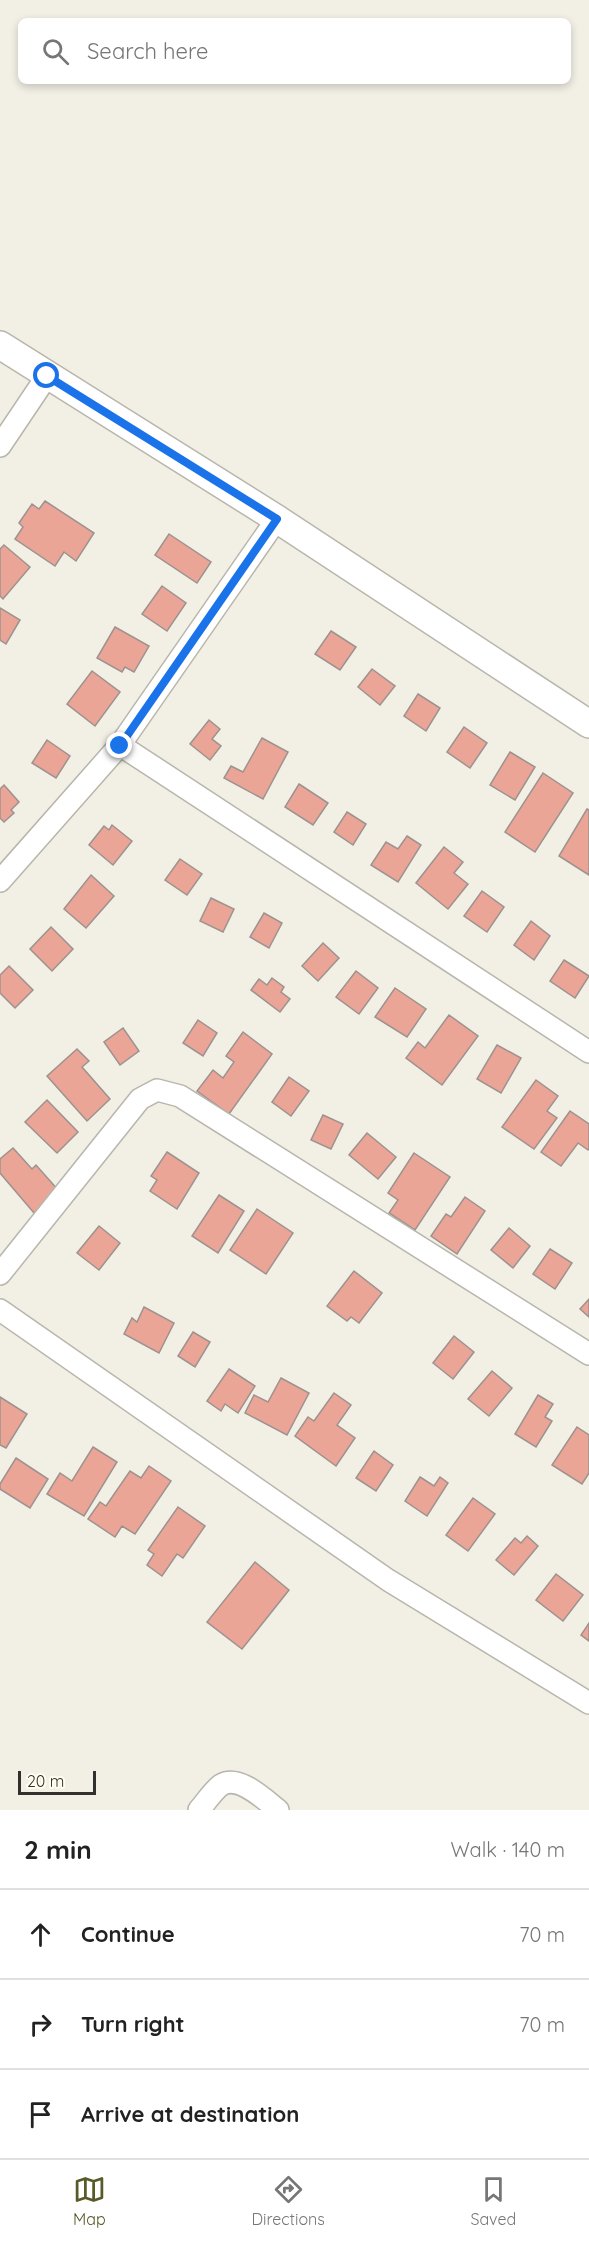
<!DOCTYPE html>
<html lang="en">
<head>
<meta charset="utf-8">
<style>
  :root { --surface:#fff; --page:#f6f6f6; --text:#222; --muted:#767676; --line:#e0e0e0; --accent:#585a27 }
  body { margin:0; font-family:Quicksand,sans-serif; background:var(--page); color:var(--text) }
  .scale { position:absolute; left:18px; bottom:15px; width:78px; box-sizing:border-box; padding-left:6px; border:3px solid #31302c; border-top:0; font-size:16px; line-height:21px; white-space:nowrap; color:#31302c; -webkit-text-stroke:4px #fffdf2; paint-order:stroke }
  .stop { position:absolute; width:18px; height:18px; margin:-14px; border:4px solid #1a73e8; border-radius:50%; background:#fff }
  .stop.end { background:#1a73e8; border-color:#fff; box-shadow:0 2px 6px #0008 }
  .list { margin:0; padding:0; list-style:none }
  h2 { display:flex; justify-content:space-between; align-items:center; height:78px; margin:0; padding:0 24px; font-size:26px }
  h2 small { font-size:20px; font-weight:400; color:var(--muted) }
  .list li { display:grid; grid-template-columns:39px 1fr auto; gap:18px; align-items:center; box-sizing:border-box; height:90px; padding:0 24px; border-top:2px solid var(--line) }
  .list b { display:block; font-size:22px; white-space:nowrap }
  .list em { font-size:20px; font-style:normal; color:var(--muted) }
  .icon { flex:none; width:33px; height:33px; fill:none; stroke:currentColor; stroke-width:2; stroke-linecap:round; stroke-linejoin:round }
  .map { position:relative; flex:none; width:589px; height:1810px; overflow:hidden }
  .search { position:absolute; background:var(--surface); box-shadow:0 3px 9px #0003; left:18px; right:18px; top:18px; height:66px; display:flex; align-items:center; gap:15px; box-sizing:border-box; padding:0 21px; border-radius:9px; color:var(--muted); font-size:22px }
  .sheet { height:348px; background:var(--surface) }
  nav { display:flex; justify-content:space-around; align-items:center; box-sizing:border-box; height:84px; border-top:2px solid var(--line); background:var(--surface); font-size:16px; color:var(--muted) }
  nav a { display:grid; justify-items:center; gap:3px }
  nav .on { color:var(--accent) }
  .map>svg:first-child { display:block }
</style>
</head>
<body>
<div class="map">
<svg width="589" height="1810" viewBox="0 0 589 1810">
  <rect width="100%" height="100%" fill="#f2efe5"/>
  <!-- building -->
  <g fill="#eaa596" stroke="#9d928f" stroke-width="1.5">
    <path d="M45 501 94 533 76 561 64 552 55 566 15 539 23 527 19 523 32 504 39 509Z"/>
    <path d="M169 534 211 562 197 583 155 555Z"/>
    <path d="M4 545 30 567 3 599 0 596V549Z"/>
    <path d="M162 586 186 603 167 631 142 614Z"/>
    <path d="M0 608 20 620 6 644 0 640Z"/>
    <path d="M115 627 149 646 134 672 125 667 122 672 97 658Z"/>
    <path d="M331 631 356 647 340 670 315 654Z"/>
    <path d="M372 669 395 686 380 705 358 687Z"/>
    <path d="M92 671 120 692 95 726 67 704Z"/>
    <path d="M418 694 440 708 426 731 404 716Z"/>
    <path d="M209 720 220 729 212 739 221 746 210 760 190 744Z"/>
    <path d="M464 727 487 743 470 768 447 752Z"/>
    <path d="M262 738 288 752 263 799 224 778 231 766 243 772Z"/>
    <path d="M47 740 70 756 56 778 32 763Z"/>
    <path d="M510 752 535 767 515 800 490 785Z"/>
    <path d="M543 773 573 793 535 852 505 832Z"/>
    <path d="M299 784 328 803 313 825 285 807Z"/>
    <path d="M4 785 19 802 11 810 14 813 4 822 0 818V789Z"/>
    <path d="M587 809 589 810V875L559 856Z"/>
    <path d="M347 812 366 824 353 845 334 832Z"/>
    <path d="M112 825 132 841 113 865 89 845 104 826 109 830Z"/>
    <path d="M407 836 421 845 398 882 371 865 386 842 398 849Z"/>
    <path d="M444 847 463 862 454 873 468 884 448 909 416 883Z"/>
    <path d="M180 859 202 874 187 895 165 880Z"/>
    <path d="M91 875 114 896 86 928 64 909Z"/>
    <path d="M482 891 504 907 487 932 464 916Z"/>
    <path d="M211 898 234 909 223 932 200 921Z"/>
    <path d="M264 913 282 923 269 948 250 937Z"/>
    <path d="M531 921 550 936 534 960 514 945Z"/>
    <path d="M51 927 73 949 52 971 30 949Z"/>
    <path d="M323 943 339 958 318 981 302 966Z"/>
    <path d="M564 960 589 976 575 998 550 981Z"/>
    <path d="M9 966 33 990 15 1008 0 993V975Z"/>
    <path d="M356 971 378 988 359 1014 336 997Z"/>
    <path d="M272 978 284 987 281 992 290 999 280 1012 251 990 259 979 267 985Z"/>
    <path d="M395 988 426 1009 407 1037 375 1017Z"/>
    <path d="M449 1015 478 1036 442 1085 406 1058 418 1042 425 1048Z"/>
    <path d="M198 1020 217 1033 203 1056 183 1043Z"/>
    <path d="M123 1028 139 1051 120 1065 104 1042Z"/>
    <path d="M243 1032 272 1054 229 1114 197 1091 213 1070 223 1078 234 1062 226 1056Z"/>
    <path d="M497 1045 521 1058 501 1093 477 1079Z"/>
    <path d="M77 1049 89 1061 82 1067 110 1099 87 1121 47 1076Z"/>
    <path d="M289 1077 309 1091 291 1116 272 1102Z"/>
    <path d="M536 1080 558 1096 547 1111 557 1118 534 1149 502 1127Z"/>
    <path d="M47 1100 78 1132 57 1153 25 1122Z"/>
    <path d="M570 1111 589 1124V1148L588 1150 578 1143 561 1166 541 1152Z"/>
    <path d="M323 1115 343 1124 331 1149 311 1140Z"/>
    <path d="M367 1133 396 1157 378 1179 349 1155Z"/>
    <path d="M13 1148 32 1169 36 1165 59 1191 34 1213 0 1173V1159Z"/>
    <path d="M167 1152 199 1173 177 1209 150 1191 157 1180 151 1176Z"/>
    <path d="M414 1153 450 1177 415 1230 389 1213 398 1200 388 1193Z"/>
    <path d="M219 1195 244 1211 218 1253 192 1236Z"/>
    <path d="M465 1197 485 1211 457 1254 431 1236 446 1214 451 1217Z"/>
    <path d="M257 1209 293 1233 266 1274 230 1250Z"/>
    <path d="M99 1226 120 1243 99 1270 77 1253Z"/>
    <path d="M509 1228 530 1246 513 1268 491 1250Z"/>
    <path d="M550 1249 572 1263 555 1289 533 1274Z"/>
    <path d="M354 1271 382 1293 359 1323 351 1317 347 1321 327 1306Z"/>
    <path d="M589 1299V1317L580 1309Z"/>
    <path d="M144 1307 174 1323 159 1353 124 1334 132 1318 137 1322Z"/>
    <path d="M193 1332 210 1342 195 1367 178 1356Z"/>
    <path d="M454 1336 474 1352 453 1379 433 1363Z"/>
    <path d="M229 1369 255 1386 238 1413 225 1404 221 1411 207 1401Z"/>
    <path d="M492 1371 512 1388 489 1416 468 1399Z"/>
    <path d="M281 1378 309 1393 287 1435 245 1413 254 1395 268 1402Z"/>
    <path d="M334 1393 351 1405 337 1425 355 1438 336 1466 295 1436 308 1417 314 1421Z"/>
    <path d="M538 1395 553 1404 545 1417 552 1421 536 1447 515 1434Z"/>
    <path d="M0 1397 27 1414 6 1448 0 1445Z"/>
    <path d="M577 1427 589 1435V1473L582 1484 552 1465Z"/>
    <path d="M93 1447 117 1462 84 1516 47 1494 60 1473 72 1481Z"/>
    <path d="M374 1451 393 1465 376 1491 356 1478Z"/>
    <path d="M16 1458 48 1479 30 1508 0 1489V1484Z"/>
    <path d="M149 1466 171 1481 135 1534 122 1526 115 1537 88 1519 100 1502 106 1506 130 1471 141 1478Z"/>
    <path d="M420 1477 434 1486 440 1477 448 1483 427 1516 405 1501Z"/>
    <path d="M473 1498 495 1514 468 1551 446 1535Z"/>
    <path d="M178 1507 205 1526 183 1558 177 1554 162 1576 147 1565 154 1554 148 1550Z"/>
    <path d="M527 1536 538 1546 514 1575 496 1560 515 1538 521 1543Z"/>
    <path d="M255 1562 289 1590 242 1649 207 1622Z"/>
    <path d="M556 1574 583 1595 563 1621 536 1600Z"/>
    <path d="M589 1623V1641L581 1635Z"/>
  </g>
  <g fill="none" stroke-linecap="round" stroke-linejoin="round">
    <defs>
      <g id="minor">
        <path d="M0 446 47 376"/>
        <path d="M120 745 589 1052"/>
        <path d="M0 881 120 745 277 519"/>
        <path d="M0 1274 140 1099 157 1090 180 1096 589 1354"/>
        <path d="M0 1310 388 1580 589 1703"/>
        <path d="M199 1810C206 1802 212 1792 221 1785 239 1774 265 1800 278 1810"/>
      </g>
      <path id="tertiary" d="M0 345 277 519 589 724"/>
    </defs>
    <!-- minor casing -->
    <use href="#minor" stroke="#b8b6ac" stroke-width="24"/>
    <!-- tertiary casing -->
    <use href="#tertiary" stroke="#b8b6ac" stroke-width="30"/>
    <!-- minor -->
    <use href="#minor" stroke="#fff" stroke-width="21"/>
    <!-- tertiary -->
    <use href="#tertiary" stroke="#fff" stroke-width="27"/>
  </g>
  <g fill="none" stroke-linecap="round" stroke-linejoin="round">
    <!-- route -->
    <path stroke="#1a73e8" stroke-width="8" d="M47 376 277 519 120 746"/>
  </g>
</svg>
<div class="scale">20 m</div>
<div class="stop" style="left:47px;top:376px"></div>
<div class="stop end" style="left:120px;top:746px"></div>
<div class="search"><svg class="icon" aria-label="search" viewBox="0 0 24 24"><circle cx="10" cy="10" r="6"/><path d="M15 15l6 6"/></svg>Search here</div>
</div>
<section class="sheet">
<h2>2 min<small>Walk · 140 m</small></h2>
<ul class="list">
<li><svg class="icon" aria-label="ahead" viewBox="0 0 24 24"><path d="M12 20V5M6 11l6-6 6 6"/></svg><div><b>Continue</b></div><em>70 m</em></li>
<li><svg class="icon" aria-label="right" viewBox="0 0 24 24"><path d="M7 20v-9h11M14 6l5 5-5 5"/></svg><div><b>Turn right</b></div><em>70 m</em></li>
<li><svg class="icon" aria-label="arrive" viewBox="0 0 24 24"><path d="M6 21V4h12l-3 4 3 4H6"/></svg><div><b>Arrive at destination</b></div></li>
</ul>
</section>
<nav>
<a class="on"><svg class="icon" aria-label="map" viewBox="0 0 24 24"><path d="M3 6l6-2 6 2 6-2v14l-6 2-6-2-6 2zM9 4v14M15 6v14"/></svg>Map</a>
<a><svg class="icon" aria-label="directions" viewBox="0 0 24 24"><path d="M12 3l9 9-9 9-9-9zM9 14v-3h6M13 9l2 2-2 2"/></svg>Directions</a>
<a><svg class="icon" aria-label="saved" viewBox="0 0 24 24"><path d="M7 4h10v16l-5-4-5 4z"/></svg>Saved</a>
</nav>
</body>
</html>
